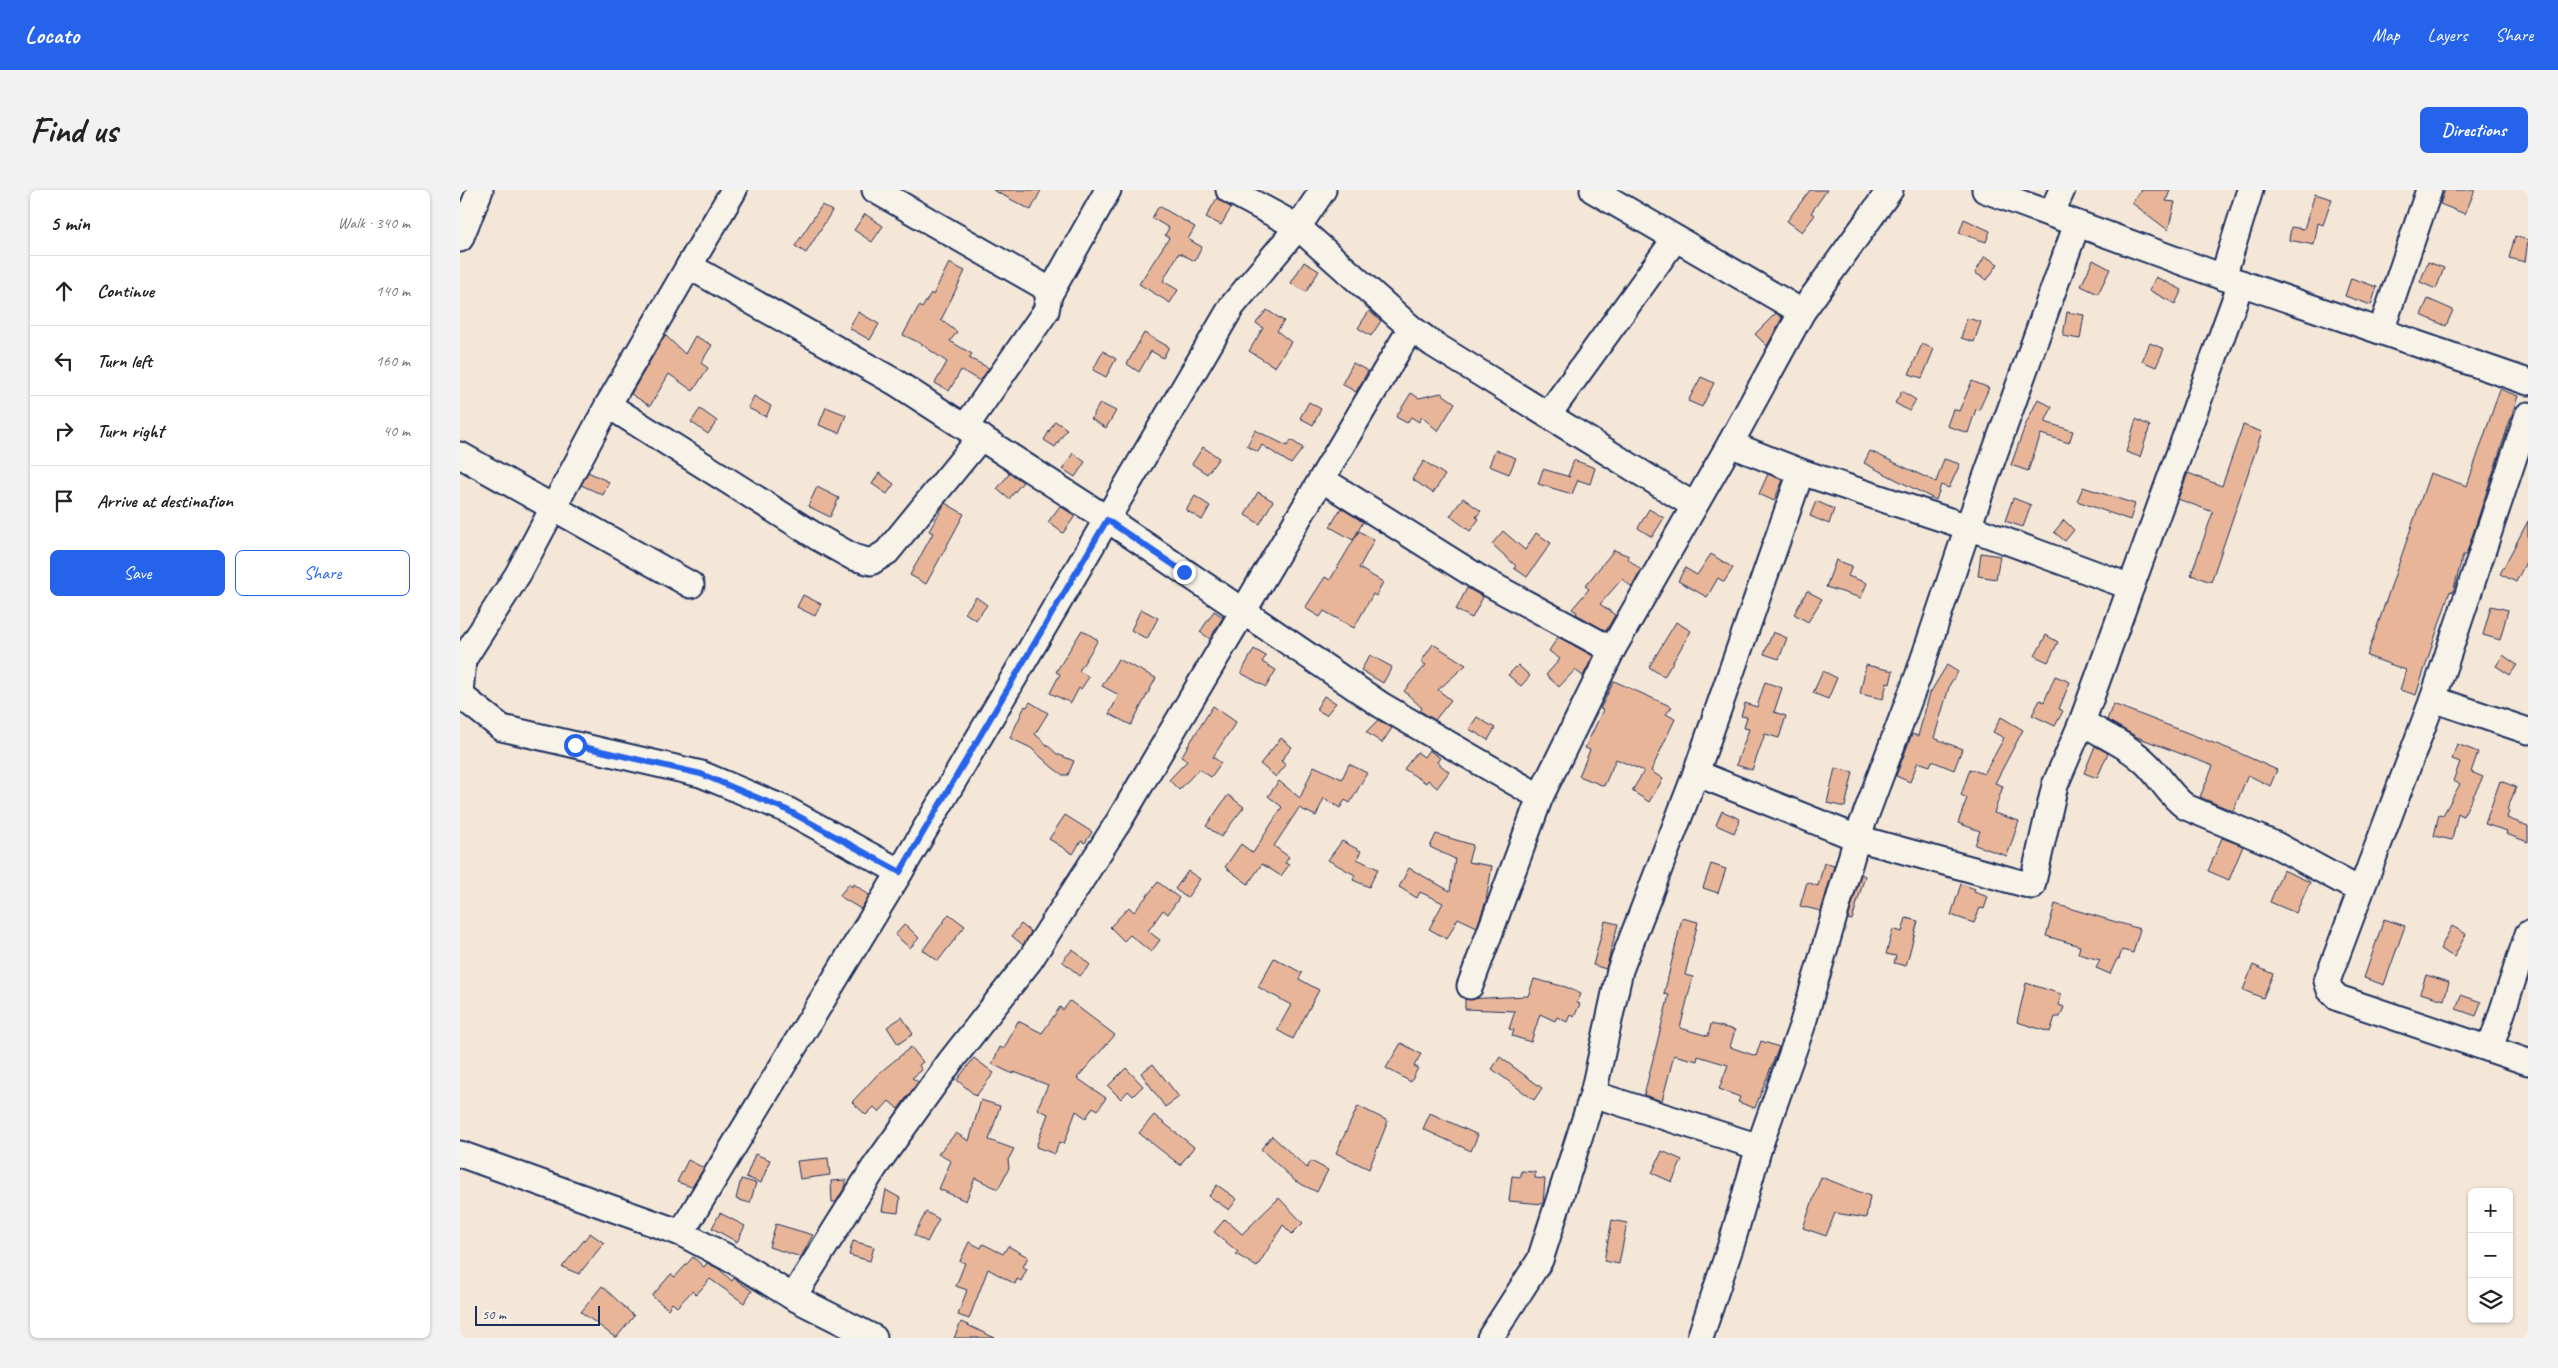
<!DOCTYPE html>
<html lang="en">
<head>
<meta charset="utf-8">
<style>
  :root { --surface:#fff; --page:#f2f2f2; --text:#222; --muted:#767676; --line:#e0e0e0; --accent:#2563eb }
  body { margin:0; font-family:Caveat,sans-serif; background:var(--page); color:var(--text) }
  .controls { position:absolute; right:15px; bottom:15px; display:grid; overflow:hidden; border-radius:8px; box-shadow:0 1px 4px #0004 }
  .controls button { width:45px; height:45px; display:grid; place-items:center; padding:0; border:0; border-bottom:1px solid var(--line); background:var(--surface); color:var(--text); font:25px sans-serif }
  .scale { position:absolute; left:15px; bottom:12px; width:125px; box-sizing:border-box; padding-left:5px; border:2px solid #1b2f5e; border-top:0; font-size:14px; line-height:18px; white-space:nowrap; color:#1b2f5e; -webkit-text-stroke:4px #f7f3e8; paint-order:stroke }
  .stop { position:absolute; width:15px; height:15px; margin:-11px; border:4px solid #2563eb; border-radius:50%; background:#fff }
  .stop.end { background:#2563eb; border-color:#fff; box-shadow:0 1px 5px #0008 }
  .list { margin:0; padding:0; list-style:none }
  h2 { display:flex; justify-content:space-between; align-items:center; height:65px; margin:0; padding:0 20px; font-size:21px }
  h2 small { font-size:16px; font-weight:400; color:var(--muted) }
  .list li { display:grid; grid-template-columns:32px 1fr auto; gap:15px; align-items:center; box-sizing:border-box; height:70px; padding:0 20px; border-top:1px solid var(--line) }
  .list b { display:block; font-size:19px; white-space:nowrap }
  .list em { font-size:16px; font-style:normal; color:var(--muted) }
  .actions { display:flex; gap:10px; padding:15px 20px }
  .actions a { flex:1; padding:11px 0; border:1px solid var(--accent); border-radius:8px; text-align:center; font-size:18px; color:var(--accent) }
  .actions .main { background:var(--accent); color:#fff }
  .icon { flex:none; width:28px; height:28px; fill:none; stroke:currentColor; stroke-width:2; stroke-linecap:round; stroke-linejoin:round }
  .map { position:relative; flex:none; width:2068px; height:1148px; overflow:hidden; border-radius:8px }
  header { display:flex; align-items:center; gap:30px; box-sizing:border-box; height:70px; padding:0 25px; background:var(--accent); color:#fff }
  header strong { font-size:24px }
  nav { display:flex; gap:28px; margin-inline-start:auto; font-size:18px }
  .intro { display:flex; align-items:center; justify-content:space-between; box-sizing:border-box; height:120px; padding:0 30px }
  h1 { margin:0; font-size:35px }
  .button { padding:12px 22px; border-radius:8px; background:var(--accent); color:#fff; font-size:18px; font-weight:700 }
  main { display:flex; gap:30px; padding:0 30px }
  aside { flex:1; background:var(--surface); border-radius:8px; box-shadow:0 1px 4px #0004 }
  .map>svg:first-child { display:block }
</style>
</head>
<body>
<header>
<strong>Locato</strong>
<nav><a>Map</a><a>Layers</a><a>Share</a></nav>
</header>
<div class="intro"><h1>Find us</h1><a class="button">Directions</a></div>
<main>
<aside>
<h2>5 min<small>Walk · 340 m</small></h2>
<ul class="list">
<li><svg class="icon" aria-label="ahead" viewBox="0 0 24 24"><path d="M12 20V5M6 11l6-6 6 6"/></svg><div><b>Continue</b></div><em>140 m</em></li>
<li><svg class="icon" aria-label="left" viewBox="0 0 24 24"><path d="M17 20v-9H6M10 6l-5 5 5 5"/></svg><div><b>Turn left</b></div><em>160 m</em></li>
<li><svg class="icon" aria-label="right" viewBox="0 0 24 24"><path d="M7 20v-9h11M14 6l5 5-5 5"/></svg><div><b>Turn right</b></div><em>40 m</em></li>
<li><svg class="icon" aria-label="arrive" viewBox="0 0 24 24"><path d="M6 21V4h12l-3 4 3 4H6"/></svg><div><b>Arrive at destination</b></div></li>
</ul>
<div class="actions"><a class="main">Save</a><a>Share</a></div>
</aside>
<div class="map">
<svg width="2068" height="1148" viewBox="0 0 2068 1148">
  <rect width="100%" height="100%" fill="#f4e7d8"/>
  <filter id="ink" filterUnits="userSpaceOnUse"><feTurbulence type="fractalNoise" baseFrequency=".02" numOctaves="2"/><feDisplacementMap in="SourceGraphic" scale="10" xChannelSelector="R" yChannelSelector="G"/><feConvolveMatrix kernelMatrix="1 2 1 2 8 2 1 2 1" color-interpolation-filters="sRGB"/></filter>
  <g filter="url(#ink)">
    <!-- building -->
    <g fill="#e8b599" stroke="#1b2f5e">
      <path d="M533 0H581L571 20Z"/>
      <path d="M1350 0H1367L1351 23 1355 25 1342 42 1327 31Z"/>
      <path d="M1682 0H1710L1706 11 1715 12 1708 40 1672 13Z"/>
      <path d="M1985 0H2015L2005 24 1980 14Z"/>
      <path d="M1855 4 1872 9 1863 35 1858 33 1854 55 1829 50 1831 37 1844 39Z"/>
      <path d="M757 8 771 18 761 35 746 27Z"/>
      <path d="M362 15 372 21 346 63 335 56Z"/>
      <path d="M699 16 735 37 728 49 742 57 735 71 719 63 705 87 703 91 718 100 710 113 679 94 709 48 705 45 709 38 692 28Z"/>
      <path d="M405 24 423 36 412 52 394 40Z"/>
      <path d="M1504 29 1530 41 1526 52 1499 43Z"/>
      <path d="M2055 46 2068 50 2065 72 2049 68Z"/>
      <path d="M1525 66 1538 74 1527 90 1515 83Z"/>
      <path d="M1633 70 1650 79 1638 104 1621 96Z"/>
      <path d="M844 72 859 81 846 102 831 93Z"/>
      <path d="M1968 72 1984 78 1976 99 1960 92Z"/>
      <path d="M489 73 505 81 481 130 497 142 490 151 512 164 509 168 529 178 520 191 501 180 489 201 475 193 487 172 460 153 443 145 459 116 462 118 471 103 473 105Z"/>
      <path d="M1696 87 1722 100 1715 114 1689 100Z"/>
      <path d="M1891 88 1917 97 1911 115 1885 106Z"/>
      <path d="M1968 109 1993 120 1986 136 1961 125Z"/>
      <path d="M807 120 824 131 817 141 831 152 815 177 789 161 803 138 796 133Z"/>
      <path d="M909 121 921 131 911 146 898 138Z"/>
      <path d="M398 122 419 134 410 150 389 138Z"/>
      <path d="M1607 122 1624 125 1620 149 1603 146Z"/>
      <path d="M1316 123 1322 128 1307 156 1295 144Z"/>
      <path d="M1507 128 1521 132 1514 152 1501 148Z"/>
      <path d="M684 143 709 157 703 168 691 161 679 182 667 174Z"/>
      <path d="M205 145 225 164 235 146 252 155 241 173 248 178 233 201 209 184 190 216 171 204Z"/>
      <path d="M1690 153 1704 159 1696 177 1682 171Z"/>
      <path d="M1462 154 1474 159 1462 188 1449 184Z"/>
      <path d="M643 161 656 169 646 187 633 180Z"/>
      <path d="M893 173 908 181 896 202 882 194Z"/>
      <path d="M1241 187 1254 193 1242 217 1228 211Z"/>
      <path d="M1512 191 1529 198 1519 220 1516 219 1508 243 1487 236 1493 219 1499 221Z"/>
      <path d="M2040 199 2058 206 2006 365H2003L1993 402 1990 401 1956 505 1940 500 1946 480 1907 466 1970 283 2007 296Z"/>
      <path d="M1442 201 1456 210 1449 221 1435 213Z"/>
      <path d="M951 203 959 208 981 203 995 213 978 241 962 227 959 232 951 227 947 233 936 227Z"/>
      <path d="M294 206 311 216 306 227 288 218Z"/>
      <path d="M1578 209 1592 217 1585 232 1613 241 1609 253 1581 244 1568 281 1551 275 1565 236Z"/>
      <path d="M849 212 861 219 853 235 840 228Z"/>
      <path d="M640 213 656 221 646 238 631 229Z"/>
      <path d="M366 217 386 225 379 243 359 235Z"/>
      <path d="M240 219 257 231 248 244 231 232Z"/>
      <path d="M1676 229 1690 236 1680 267 1666 262Z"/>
      <path d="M595 231 607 239 595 257 584 250Z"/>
      <path d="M1783 235 1802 242 1751 392 1731 385 1753 322 1718 309 1728 283 1762 296Z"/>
      <path d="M795 240 827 256 831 250 843 258 831 274 802 255 798 262 787 256Z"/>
      <path d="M743 257 759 268 747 284 732 274Z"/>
      <path d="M1035 260 1056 268 1049 284 1029 276Z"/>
      <path d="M1410 261 1476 292 1484 269 1500 274 1489 298 1481 295 1476 310 1404 273Z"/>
      <path d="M613 263 625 272 615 287 603 279Z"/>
      <path d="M1114 270 1135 278 1130 294 1118 290 1112 304 1078 294 1083 279 1110 287 1108 286Z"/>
      <path d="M964 271 985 285 973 303 952 289Z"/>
      <path d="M128 282 149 292 143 305 121 295Z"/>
      <path d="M419 283 434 294 427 304 412 294Z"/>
      <path d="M550 283 563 292 549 309 537 299Z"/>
      <path d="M1308 284 1323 290 1314 311 1299 304Z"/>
      <path d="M357 297 379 308 370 327 348 316Z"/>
      <path d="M1623 297 1675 314 1670 330 1617 311Z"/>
      <path d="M798 302 813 311 800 334 785 325Z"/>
      <path d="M735 306 750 316 742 330 726 320Z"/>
      <path d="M1003 308 1021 321 1016 327 1019 329 1010 341 990 326Z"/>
      <path d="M1553 308 1571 315 1563 337 1545 331Z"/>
      <path d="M1356 311 1374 319 1369 334 1350 326Z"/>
      <path d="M485 313 504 324 466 394 450 385 473 343 469 341Z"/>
      <path d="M600 316 615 326 603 343 588 332Z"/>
      <path d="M881 318 903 332 893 350 870 337Z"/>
      <path d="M1189 319 1204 328 1192 347 1178 338Z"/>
      <path d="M1604 330 1614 340 1605 351 1594 342Z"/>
      <path d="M2068 331V368L2056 392 2040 384Z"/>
      <path d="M899 341 914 350 899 378 923 392 916 406 913 404 894 438 864 421 860 427 845 418 865 387 870 390Z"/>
      <path d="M1043 341 1065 360 1076 343 1091 353 1067 387 1054 378 1056 376 1032 354Z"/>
      <path d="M1154 360 1169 366 1168 369 1181 380 1172 397 1162 389 1140 414 1155 425 1146 441 1116 424 1117 422 1112 419 1129 399 1125 396Z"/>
      <path d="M1521 363 1540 366 1536 389 1518 386Z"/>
      <path d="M1251 364 1273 378 1264 392 1258 388 1247 407 1218 391 1225 378 1237 385Z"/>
      <path d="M1376 370 1392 376 1388 386 1407 393 1401 408 1366 397Z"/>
      <path d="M1007 398 1023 407 1012 428 996 420Z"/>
      <path d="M1347 401 1362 409 1348 432 1334 424Z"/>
      <path d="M343 405 361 414 355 426 337 417Z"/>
      <path d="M516 407 527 415 516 430 505 423Z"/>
      <path d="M2031 416 2048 420 2040 450 2023 445Z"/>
      <path d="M681 419 698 428 687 449 671 440Z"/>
      <path d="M754 421 763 427 750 449 740 442Z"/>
      <path d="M1216 432 1231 441 1204 487 1189 477Z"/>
      <path d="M622 440 638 450 619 481 629 487 621 499 619 498 611 513 590 503 600 484 596 482Z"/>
      <path d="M1313 442 1327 448 1319 469 1304 464Z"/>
      <path d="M1586 445 1598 452 1588 472 1575 466Z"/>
      <path d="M1098 447 1133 466 1123 486 1115 480 1099 497 1086 485 1100 469 1089 461Z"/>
      <path d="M973 454 1006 475 978 500 991 510 975 530 960 521 962 518 944 501 966 475 961 472Z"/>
      <path d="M794 459 806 466 802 472 816 480 806 497 781 483Z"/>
      <path d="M910 465 932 477 923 493 901 480Z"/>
      <path d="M2043 465 2057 475 2050 485 2036 476Z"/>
      <path d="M658 469 696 488 671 535 649 524 659 505 642 496Z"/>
      <path d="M1058 475 1070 486 1061 496 1048 485Z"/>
      <path d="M1406 475 1433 481 1430 494 1427 493 1423 509 1400 504Z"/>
      <path d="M1487 475 1498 482 1490 494 1474 548 1502 559 1494 580 1472 571 1470 576 1458 572 1450 592 1436 586 1452 544 1458 546 1470 503Z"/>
      <path d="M1363 481 1377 488 1368 509 1353 503Z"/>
      <path d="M1595 486 1610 492 1599 519 1603 521 1595 536 1572 525 1580 510 1584 512Z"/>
      <path d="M1154 491 1212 517 1206 524 1215 529 1191 581 1203 589 1189 612 1172 601 1184 581 1156 569 1144 596 1119 586 1130 560 1125 558 1143 520 1140 519Z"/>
      <path d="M1305 492 1322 498 1314 522 1326 526 1319 548 1305 544 1292 580 1276 575 1289 539 1284 538 1287 527 1281 526 1285 513 1297 517Z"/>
      <path d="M864 506 876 513 866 525 856 519Z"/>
      <path d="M570 512 588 523 575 544 597 564 614 571 608 585H603L593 578 571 558 550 548 565 516 567 517Z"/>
      <path d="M1653 514 1777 562 1817 580 1810 596 1788 585 1773 621 1740 607 1753 576 1677 547 1647 530Z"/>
      <path d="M753 516 776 532 753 567 761 573 751 587 739 579 719 600 709 590 727 571 721 567Z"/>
      <path d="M1017 527 1035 538 1028 550 1009 539Z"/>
      <path d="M1541 527 1563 540 1535 593 1543 596 1534 623 1559 631 1547 666 1515 655 1520 641 1498 633 1507 608 1501 605 1510 579 1524 584 1544 548 1533 542Z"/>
      <path d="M918 530 932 538 922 553 906 542Z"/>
      <path d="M821 548 832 557 821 571 826 575 816 587 800 574Z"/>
      <path d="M1997 554 2018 562 2011 582 2023 587 2003 626 1998 623 1992 650 1974 646 1979 624 1983 625 2000 594 1993 591 2000 572 1992 569Z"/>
      <path d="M1635 556 1648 563 1637 588 1624 583Z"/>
      <path d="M969 560 980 568 977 572 989 582 977 598 968 590 966 593 944 579 957 562 964 567Z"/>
      <path d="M889 574 907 583 890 613 885 610 880 618 864 608 856 626 839 618 814 656 829 667 825 673 829 675 821 686 802 674 788 694 765 677 781 654 793 663 822 617 808 606 819 591 840 608 854 576 882 589Z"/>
      <path d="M1375 578 1393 582 1385 617 1367 613Z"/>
      <path d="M2040 591 2056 597 2047 620 2049 621 2047 628 2068 636V652L2046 644 2047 641 2025 634Z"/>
      <path d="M768 605 784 617 761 647 746 636Z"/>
      <path d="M1262 621 1280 629 1274 643 1256 635Z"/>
      <path d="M605 625 632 642 625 653 621 651 613 664 589 649Z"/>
      <path d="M976 644 1013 655 1008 672 1032 676 1026 711 1017 737 998 728 987 749 969 739 983 713 960 702 957 708 939 697 949 678 990 701 995 669 970 657Z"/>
      <path d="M1762 648 1783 656 1769 690 1748 681Z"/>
      <path d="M882 651 901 661 897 669 918 679 909 697 893 690 895 685 868 670Z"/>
      <path d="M1364 673 1374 676 1361 721 1340 716 1347 692 1358 696Z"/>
      <path d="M1251 674 1266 679 1258 703 1243 698Z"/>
      <path d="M1823 680 1850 692 1836 723 1810 712Z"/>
      <path d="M728 681 740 689 727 708 715 699Z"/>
      <path d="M1401 684 1405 686 1392 730 1388 729Z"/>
      <path d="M698 692 719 708 708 724 703 720 688 741 700 750 691 762 670 745 664 751 650 737 669 717 674 722Z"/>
      <path d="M389 694 392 697 394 694 409 705 401 719 379 706Z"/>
      <path d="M1501 694 1515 699 1514 702 1528 707 1524 719 1520 718 1514 733 1491 725Z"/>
      <path d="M1595 714 1680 739 1673 763 1662 760 1659 769H1657L1650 784 1636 778 1640 770 1618 764 1620 756 1586 746Z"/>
      <path d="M489 724 505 736 478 771 463 760Z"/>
      <path d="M1222 728 1238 732 1225 785 1233 787 1220 838 1248 846 1251 834 1275 840 1270 857 1296 866 1301 851 1319 857 1295 918 1278 912 1280 907 1259 899 1268 875 1238 866 1237 871 1214 865 1202 911 1184 905 1209 805 1204 804Z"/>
      <path d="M1446 728 1458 731 1446 776 1434 773 1436 766 1426 764 1433 739 1442 742Z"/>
      <path d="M1924 729 1945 736 1924 795 1904 788Z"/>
      <path d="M1145 731 1158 734 1146 779 1133 775Z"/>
      <path d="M445 734 459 748 450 758 435 745Z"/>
      <path d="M561 734 571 742 563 755 552 746Z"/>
      <path d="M1992 736 2006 744 1994 767 1980 759Z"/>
      <path d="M613 759 630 775 620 786 602 771Z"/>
      <path d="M814 768 842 783 839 789 859 800 833 849 817 840 831 815 798 797Z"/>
      <path d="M1793 775 1813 784 1803 808 1783 800Z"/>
      <path d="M1966 785 1989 792 1984 810 1960 803Z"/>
      <path d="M1074 789 1106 797 1121 804 1117 813 1120 814 1114 827 1110 825 1107 832 1097 827 1095 831 1080 824 1071 852 1052 846 1054 840 1049 839 1055 821 1005 819V809L1068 806Z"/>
      <path d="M1566 793 1601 804 1599 815 1604 817 1600 827H1595L1590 842 1557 832Z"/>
      <path d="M2001 805 2021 812 2016 826 1996 819Z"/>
      <path d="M610 811 655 845 617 888 646 908 638 920 633 917 626 928 616 921 604 954 599 952 595 964 576 957 588 924 577 919 588 895 554 882 553 884 532 874 540 857 544 859 558 831 582 843 600 817 603 820Z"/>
      <path d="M442 827 453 844 438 854 427 837Z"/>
      <path d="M941 853 961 864 954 876 958 878 951 892 926 878Z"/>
      <path d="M451 857 463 872 459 875 462 880 452 888 458 892 438 919 429 911 419 922 414 917 406 925 392 912 418 884Z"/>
      <path d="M1040 867 1082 898 1074 910 1032 879Z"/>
      <path d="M514 868 534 883 516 906 497 890Z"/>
      <path d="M693 874 719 907 705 917 681 883Z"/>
      <path d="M666 878 683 896 673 906 668 901 661 909 648 896Z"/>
      <path d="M521 910 540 916 529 950 554 959 548 970 549 978 538 999 515 988 506 1011 479 999 491 971 478 964 496 943 509 951Z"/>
      <path d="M898 916 928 931 909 979 876 963Z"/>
      <path d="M970 923 1018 945 1011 961 963 939Z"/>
      <path d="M694 925 734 957 720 975 679 943Z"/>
      <path d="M812 946 847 978 851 971 868 980 857 1002 835 991 801 959Z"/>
      <path d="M1202 961 1222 970 1212 992 1192 983Z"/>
      <path d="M295 964 310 970 301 993 286 987Z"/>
      <path d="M368 968 370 985 340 989 337 971Z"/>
      <path d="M228 970 244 978 232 997 217 992Z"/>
      <path d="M1061 981 1075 982V988L1085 989 1083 1014 1049 1011 1052 986 1061 987Z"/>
      <path d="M1361 987 1410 1006 1406 1028 1375 1023 1366 1046 1343 1038Z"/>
      <path d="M281 989 296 993 290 1013 276 1009Z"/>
      <path d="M386 990V995L376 1012H372L371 991Z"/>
      <path d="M757 995 777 1009 769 1020 749 1006Z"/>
      <path d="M426 1000 440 1008 438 1023 422 1021Z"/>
      <path d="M819 1008 843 1033 832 1044 823 1035 797 1077 776 1064 778 1062 754 1042 765 1029 782 1044Z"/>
      <path d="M466 1022 479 1029 467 1052 454 1045Z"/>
      <path d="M260 1023 285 1036 277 1052 252 1038Z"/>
      <path d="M1152 1030 1167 1033 1159 1074 1144 1071Z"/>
      <path d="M316 1034 353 1045 341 1067 309 1057Z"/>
      <path d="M130 1043 144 1053 119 1084 102 1077Z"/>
      <path d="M393 1051 414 1057 410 1071 389 1065Z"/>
      <path d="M509 1052 521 1058 523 1054 543 1064 548 1056 568 1067 563 1077 567 1079 561 1091 557 1089 555 1094 528 1079 509 1129 498 1125 507 1100 496 1096 505 1073 500 1071Z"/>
      <path d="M233 1067 244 1077 247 1073 259 1079 272 1091 274 1088 292 1101 284 1113 250 1089 236 1105 232 1101 217 1117 212 1113 208 1119 192 1106 211 1084 215 1087Z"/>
      <path d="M142 1096 174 1126 156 1148 121 1122Z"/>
      <path d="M501 1132 535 1148H494Z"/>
    </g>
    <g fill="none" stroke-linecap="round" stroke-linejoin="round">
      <defs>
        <g id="minor">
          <path d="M274 0 229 76 435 192 647 329 921 515 1080 607"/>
          <path d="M415 0 583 96 589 105 586 121 506 236"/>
          <path d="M769 0 838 37 951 138 973 154 1233 315"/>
          <path d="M1133 0 1342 122"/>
          <path d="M1525 0 1763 87 2068 192"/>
          <path d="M1591 24 1602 0"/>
          <path d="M0 49 20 0"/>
          <path d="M1763 87 1790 0"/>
          <path d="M589 105 648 0"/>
          <path d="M1921 141 1969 0"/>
          <path d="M148 215 357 347 393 367 411 372 427 362 521 247"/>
          <path d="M1088 225 1215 49"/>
          <path d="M2068 225 1973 509 1867 791 1870 800 1878 808 2068 872"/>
          <path d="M1270 254 1341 282 1508 337 1671 397"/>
          <path d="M0 265 231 395"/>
          <path d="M863 290 1019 388 1152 460"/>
          <path d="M0 503 3 470 58 384 148 215 229 76"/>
          <path d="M0 505 42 538 241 584 327 620 440 682"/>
          <path d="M1973 509 2068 541"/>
          <path d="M1622 532C1643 545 1669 556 1687 574 1701 588 1709 605 1726 617L1816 655 1899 700"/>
          <path d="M1236 583 1397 648 1572 696 1595 595 1622 532 1781 93"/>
          <path d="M1010 796 1080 607 1152 460 1270 254 1342 122 1430 0"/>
          <path d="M2030 859 2068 744"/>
          <path d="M1133 904 1299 957"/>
          <path d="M0 964 221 1043 276 1072 333 1107 414 1148"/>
          <path d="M221 1043 440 682 772 116 838 37 863 0"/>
          <path d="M333 1107 414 978 490 872 570 770 659 631 951 138"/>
          <path d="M1030 1148 1080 1070 1133 904 1160 780 1236 583 1341 282"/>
          <path d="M1240 1148 1272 1052 1299 957 1342 836 1397 648 1458 486 1508 337 1617 34"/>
        </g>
      </defs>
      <!-- minor casing -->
      <use href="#minor" stroke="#1b2f5e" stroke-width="29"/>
      <!-- minor -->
      <use href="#minor" stroke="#f7f3e8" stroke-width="25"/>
    </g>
  </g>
  <g fill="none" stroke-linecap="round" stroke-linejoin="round" filter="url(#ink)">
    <!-- route -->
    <path stroke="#2563eb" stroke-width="6" d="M115 555 241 584 327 620 440 682 647 330 724 382"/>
  </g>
</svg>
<div class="controls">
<button>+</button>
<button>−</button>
<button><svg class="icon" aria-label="layers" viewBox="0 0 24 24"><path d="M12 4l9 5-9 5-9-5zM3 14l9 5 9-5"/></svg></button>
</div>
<div class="scale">50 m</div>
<div class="stop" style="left:115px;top:555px"></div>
<div class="stop end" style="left:724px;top:382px"></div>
</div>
</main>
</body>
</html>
